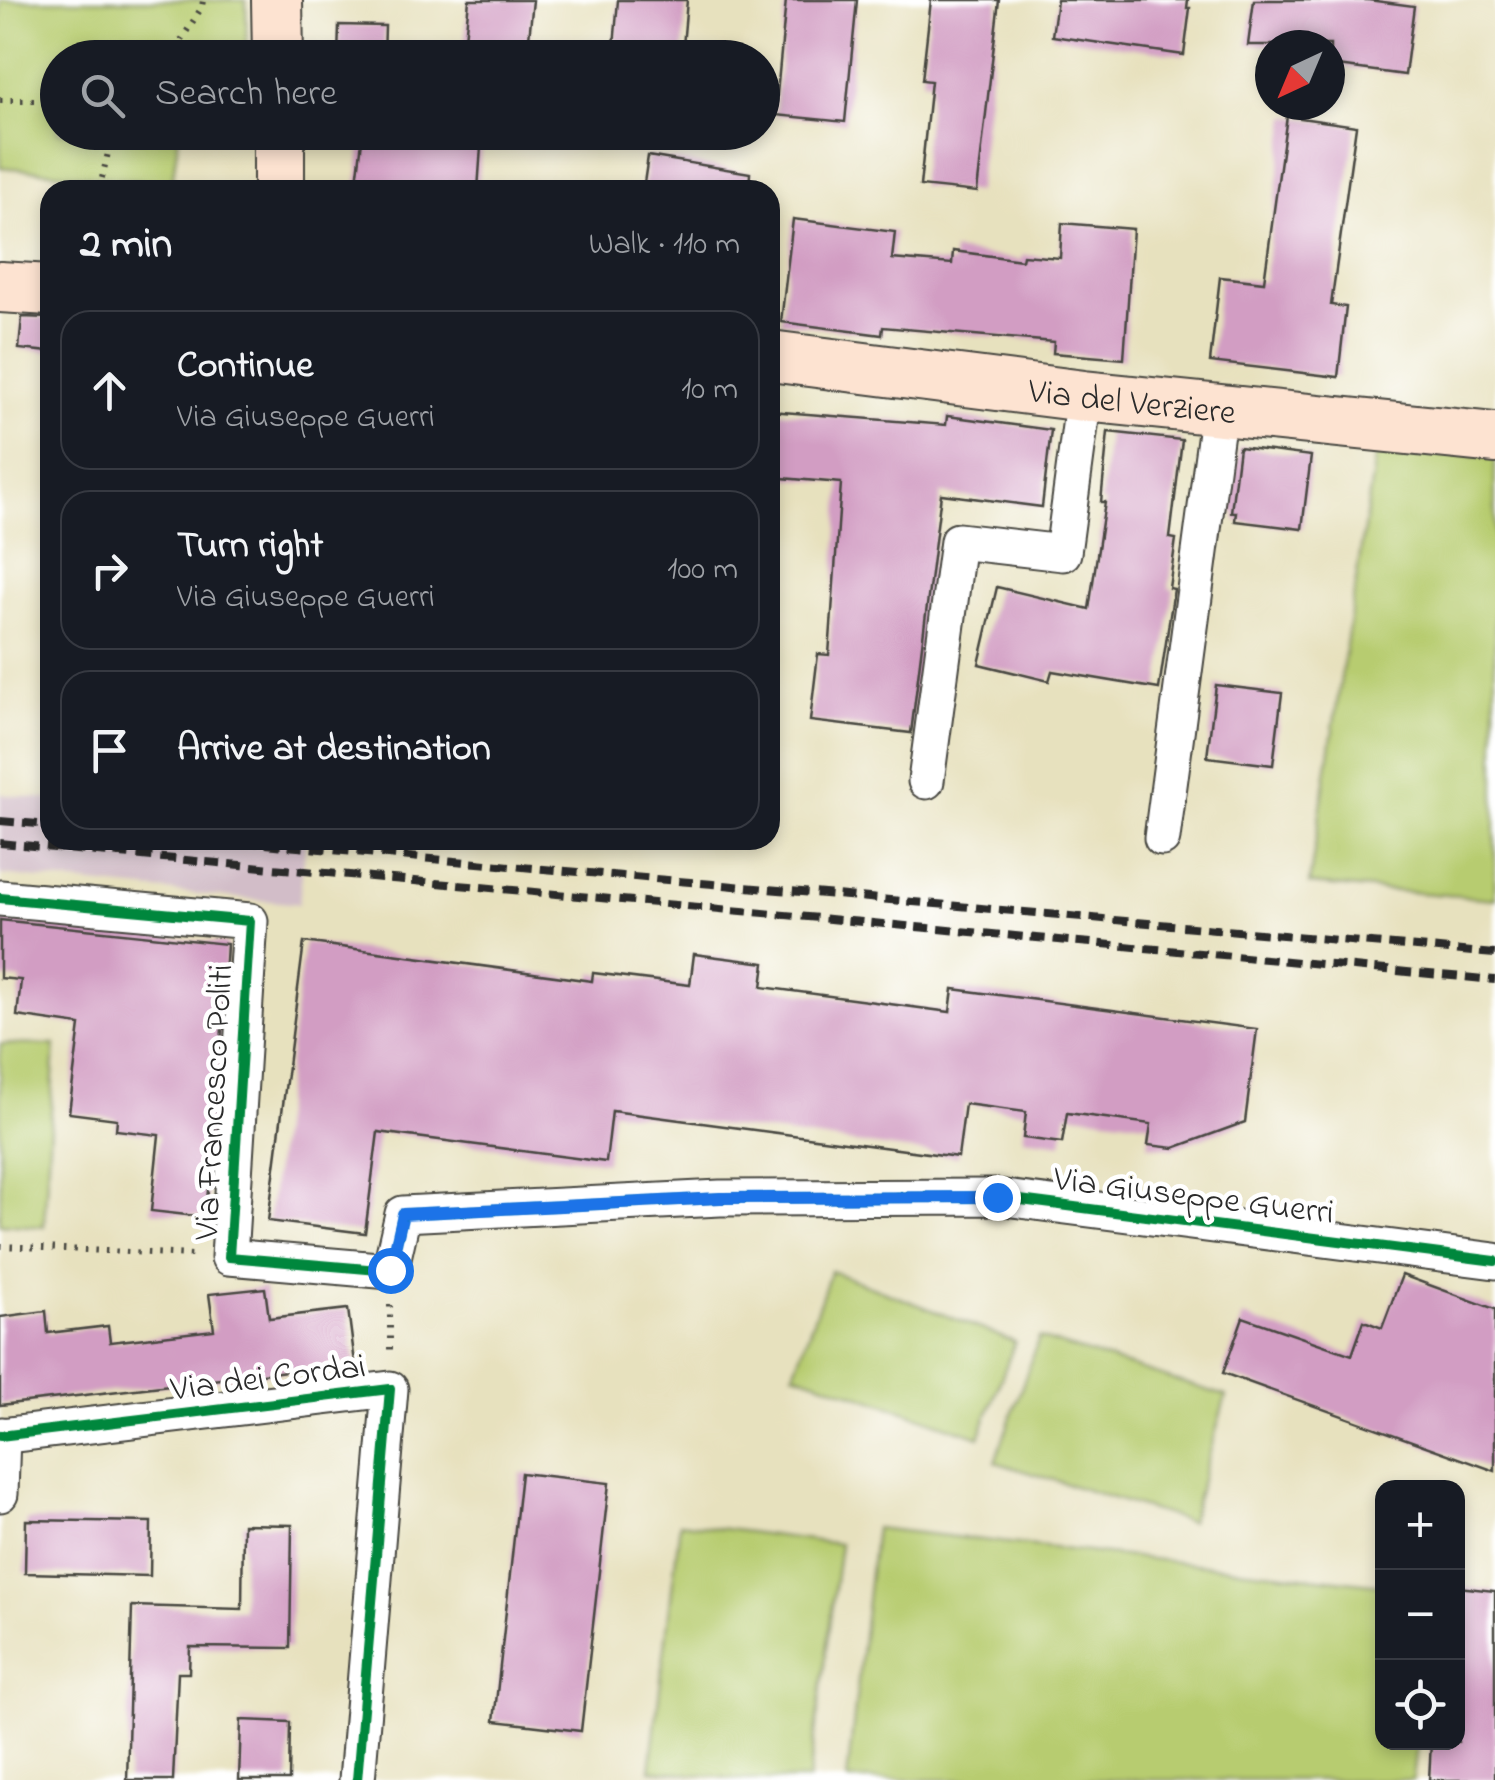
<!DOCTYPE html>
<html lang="en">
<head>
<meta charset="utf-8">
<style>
  :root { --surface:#171b24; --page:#242831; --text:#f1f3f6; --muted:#9ea1a6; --line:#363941 }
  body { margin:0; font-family:"Indie Flower",sans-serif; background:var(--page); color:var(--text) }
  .controls { position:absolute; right:30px; bottom:30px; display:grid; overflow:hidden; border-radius:20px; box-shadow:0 5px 15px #0003 }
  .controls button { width:90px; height:90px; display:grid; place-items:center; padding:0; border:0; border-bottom:2px solid var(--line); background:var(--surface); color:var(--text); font:50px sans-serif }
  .compass { position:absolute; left:1255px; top:30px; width:90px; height:90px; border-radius:50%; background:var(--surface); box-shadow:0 5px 15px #0003; rotate:224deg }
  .stop { position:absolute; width:30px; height:30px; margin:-22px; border:8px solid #1a73e8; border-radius:50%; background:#fff }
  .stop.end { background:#1a73e8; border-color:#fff; box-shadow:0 2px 10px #0008 }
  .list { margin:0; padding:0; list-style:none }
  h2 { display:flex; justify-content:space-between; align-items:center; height:130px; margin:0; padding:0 40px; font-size:42px }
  h2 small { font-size:32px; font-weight:400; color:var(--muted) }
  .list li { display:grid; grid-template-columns:65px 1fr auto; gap:30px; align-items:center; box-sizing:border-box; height:160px; margin:0 20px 20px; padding:0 20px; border:2px solid var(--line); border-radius:30px }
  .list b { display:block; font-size:38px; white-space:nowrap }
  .list p { margin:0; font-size:32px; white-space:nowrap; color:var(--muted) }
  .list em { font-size:32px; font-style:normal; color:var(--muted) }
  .icon { flex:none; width:55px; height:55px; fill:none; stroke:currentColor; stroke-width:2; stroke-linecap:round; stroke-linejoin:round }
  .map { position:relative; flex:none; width:1495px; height:1780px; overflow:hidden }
  .search { position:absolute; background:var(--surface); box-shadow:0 5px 15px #0003; left:40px; top:40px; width:740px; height:110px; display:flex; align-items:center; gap:25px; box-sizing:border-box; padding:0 35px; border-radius:55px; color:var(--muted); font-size:38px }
  .panel { position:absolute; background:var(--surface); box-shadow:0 5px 15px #0003; left:40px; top:180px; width:740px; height:670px; border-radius:30px }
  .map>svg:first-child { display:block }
</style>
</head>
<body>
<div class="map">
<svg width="1495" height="1780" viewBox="0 0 1495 1780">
  <rect width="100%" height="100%" fill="#fff"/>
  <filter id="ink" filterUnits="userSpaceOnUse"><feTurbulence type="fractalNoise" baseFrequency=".01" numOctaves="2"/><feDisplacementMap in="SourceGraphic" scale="20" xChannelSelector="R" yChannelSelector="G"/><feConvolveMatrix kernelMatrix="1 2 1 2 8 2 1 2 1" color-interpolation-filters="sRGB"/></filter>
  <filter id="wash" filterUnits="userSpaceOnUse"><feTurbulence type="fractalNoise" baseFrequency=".0048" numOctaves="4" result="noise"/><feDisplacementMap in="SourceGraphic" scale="40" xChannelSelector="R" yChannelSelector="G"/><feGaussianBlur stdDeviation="2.25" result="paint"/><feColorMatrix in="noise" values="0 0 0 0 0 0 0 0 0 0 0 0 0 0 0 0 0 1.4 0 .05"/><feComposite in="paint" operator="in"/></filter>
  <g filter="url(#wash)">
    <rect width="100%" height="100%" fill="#e7e1be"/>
    <!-- industrial -->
    <path fill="#d2bdc8" d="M0 794 50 799V840H306L299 904 0 875Z"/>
    <!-- green -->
    <g fill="#b7cc70" stroke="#717c4e" stroke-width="2.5">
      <path d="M0 0H246L247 57 58 58V132L179 133 172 184 0 167Z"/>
      <path d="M1377 445 1495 457V899L1309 884Z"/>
      <path d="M0 1044 55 1045 44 1227 0 1224Z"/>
      <path d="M831 1271 1015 1342 979 1437 794 1373Z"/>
      <path d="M1039 1338 1226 1396 1190 1522 995 1462Z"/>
      <path d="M680 1523 840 1544 809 1780H746L650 1770Z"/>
      <path d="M875 1528 1382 1585V1742L1417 1743 1413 1780H847Z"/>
    </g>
    <g id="blocks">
      <!-- building -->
      <g fill="#d29dc3">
        <path d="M469 0H533L527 58H463Z"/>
        <path d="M618 0H687L682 58H613Z"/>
        <path d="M786 0H857L845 122 775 115Z"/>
        <path d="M931 0H999L977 192 920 186 931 81 922 80Z"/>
        <path d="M1057 0H1188L1187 8H1190L1184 55 1052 36Z"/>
        <path d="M1254 0H1368L1414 6 1405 75 1330 65V45H1248Z"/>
        <path d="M339 25 385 26 384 58H338Z"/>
        <path d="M1287 116 1356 126 1331 305 1346 307 1338 377 1210 362 1220 277 1264 282Z"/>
        <path d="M363 132H482L478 190H356Z"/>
        <path d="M648 156 750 173 749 190H643Z"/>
        <path d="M793 219 895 232 892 259 952 264 953 251 1022 260 1023 255 1060 258 1062 223 1133 229 1124 359 1053 353 1054 342 883 327 882 335 781 322Z"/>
        <path d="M22 317 50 318V352L19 349Z"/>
        <path d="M770 411 946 425 947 416 1051 430 1042 507 941 494 911 733 810 721 818 654 829 655 841 483 770 477Z"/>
        <path d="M1108 432 1182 440 1170 538 1176 539 1169 588 1174 589 1159 689 1052 671 1049 681 979 664 997 587 1089 609 1105 502H1101Z"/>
        <path d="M1239 447 1311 456 1302 529 1235 521 1236 512H1231Z"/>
        <path d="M1216 685 1282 693 1273 765 1207 757Z"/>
        <path d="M0 920 227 944 217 1111 205 1217 151 1211 159 1135 116 1130 117 1119 69 1113 80 1025 17 1016 21 980 0 978Z"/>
        <path d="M304 942 592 981 593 973 690 985 694 954 765 963 762 987 950 1012 953 989 1257 1029 1245 1122 1174 1148 1148 1145 1151 1124 1067 1113 1062 1143 1023 1138 1026 1112 965 1104 958 1157 612 1111 606 1162 378 1132 365 1233 268 1221Z"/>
        <path d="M1402 1275 1495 1309V1471L1223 1373 1243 1317 1352 1355 1364 1321 1382 1328Z"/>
        <path d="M265 1288 269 1318 348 1309 355 1363 0 1405V1317L46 1311 48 1333 108 1326 110 1342 214 1330 209 1294Z"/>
        <path d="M521 1473 609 1483 581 1731 494 1721Z"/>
        <path d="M26 1520 151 1522 150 1576 25 1573Z"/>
        <path d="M243 1524 292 1525 290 1648 190 1647 189 1673H178L173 1780H127L132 1606 242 1609Z"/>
        <path d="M1458 1587 1495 1591V1780H1429L1431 1742H1458Z"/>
        <path d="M241 1720 290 1722 289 1780H239Z"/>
      </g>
    </g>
  </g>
  <g filter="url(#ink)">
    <use href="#blocks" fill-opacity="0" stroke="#474641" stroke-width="2.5"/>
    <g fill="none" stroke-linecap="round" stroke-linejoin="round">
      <defs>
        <g id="street">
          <path d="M926 781 958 541 1063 553 1084 396"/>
          <path d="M1162 838 1219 409"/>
          <path d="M0 898 250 921 229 1257 390 1271 403 1214 720 1198 997 1197 1495 1261"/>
          <path d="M0 1436 390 1389 357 1780"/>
          <path d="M0 1494 2 1435"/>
        </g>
        <g id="secondary">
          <path d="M277 0 278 58"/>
          <path d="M279 132V190"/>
          <path d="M0 287 50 290"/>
          <path id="s1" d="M770 356 1084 396 1495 438"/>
        </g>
      </defs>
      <!-- street casing -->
      <use href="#street" stroke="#474641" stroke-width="39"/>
      <!-- secondary casing -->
      <use href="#secondary" stroke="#474641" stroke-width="54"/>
      <!-- path -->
      <g stroke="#474641" stroke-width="6" stroke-dasharray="2.5 8" stroke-linecap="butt">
        <path d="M170 58 202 7 203 0"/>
        <path d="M0 100H58"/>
        <path d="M102 178 113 132"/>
        <path d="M0 1246 193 1255"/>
        <path d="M390 1305V1357"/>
      </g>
      <!-- street -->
      <use href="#street" stroke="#fff" stroke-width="35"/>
      <!-- secondary -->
      <use href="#secondary" stroke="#fde3d1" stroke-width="50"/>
      <!-- rail -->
      <g stroke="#2b2b2b" stroke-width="8" stroke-dasharray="15 8" stroke-linecap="butt">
        <path d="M0 821 50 825"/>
        <path d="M220 840 1495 954"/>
        <path d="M0 843 1495 980"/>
      </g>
      <defs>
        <g id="cycleway">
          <path d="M0 898 250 921 229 1257 390 1271 403 1214 720 1198 997 1197 1495 1261"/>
          <path d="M0 1436 390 1389 357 1780"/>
        </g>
      </defs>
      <!-- cycleway casing -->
      <use href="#cycleway" stroke="#fff" stroke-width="16"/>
      <!-- cycleway -->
      <use href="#cycleway" stroke="#00873e" stroke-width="10"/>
    </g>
  </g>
  <g fill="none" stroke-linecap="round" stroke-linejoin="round" filter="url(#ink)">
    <!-- route -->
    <path stroke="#1a73e8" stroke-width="12" d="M390 1270 403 1214 720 1198 997 1197"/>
  </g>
  <g text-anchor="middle" stroke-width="9" stroke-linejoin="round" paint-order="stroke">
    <!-- street labels -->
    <g font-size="35" fill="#2b2b2b" stroke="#fff">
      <text dy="12" stroke="none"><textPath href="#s1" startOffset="365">Via del Verziere</textPath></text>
      <text transform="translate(212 1102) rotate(-87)" y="12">Via Francesco Politi</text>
      <text transform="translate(1194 1194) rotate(7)" y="12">Via Giuseppe Guerri</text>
      <text transform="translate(268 1376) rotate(-7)" y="12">Via dei Cordai</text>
    </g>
  </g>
</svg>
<div class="controls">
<button>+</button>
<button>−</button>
<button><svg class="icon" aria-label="locate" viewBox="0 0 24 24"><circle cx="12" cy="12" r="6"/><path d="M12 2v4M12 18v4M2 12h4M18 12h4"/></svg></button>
</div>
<svg class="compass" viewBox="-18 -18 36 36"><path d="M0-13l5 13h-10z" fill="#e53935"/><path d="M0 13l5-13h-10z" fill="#9ea1a6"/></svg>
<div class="stop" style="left:390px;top:1270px"></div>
<div class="stop end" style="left:997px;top:1197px"></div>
<div class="search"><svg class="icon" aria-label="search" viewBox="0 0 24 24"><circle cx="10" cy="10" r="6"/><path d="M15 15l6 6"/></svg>Search here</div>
<section class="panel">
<h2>2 min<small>Walk · 110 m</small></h2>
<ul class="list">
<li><svg class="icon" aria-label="ahead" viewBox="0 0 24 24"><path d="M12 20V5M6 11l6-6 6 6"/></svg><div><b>Continue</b><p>Via Giuseppe Guerri</p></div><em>10 m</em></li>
<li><svg class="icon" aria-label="right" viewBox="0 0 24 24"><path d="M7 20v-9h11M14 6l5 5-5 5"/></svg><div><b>Turn right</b><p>Via Giuseppe Guerri</p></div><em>100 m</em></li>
<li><svg class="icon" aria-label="arrive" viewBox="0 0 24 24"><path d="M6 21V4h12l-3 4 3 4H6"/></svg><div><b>Arrive at destination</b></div></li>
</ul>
</section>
</div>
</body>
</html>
